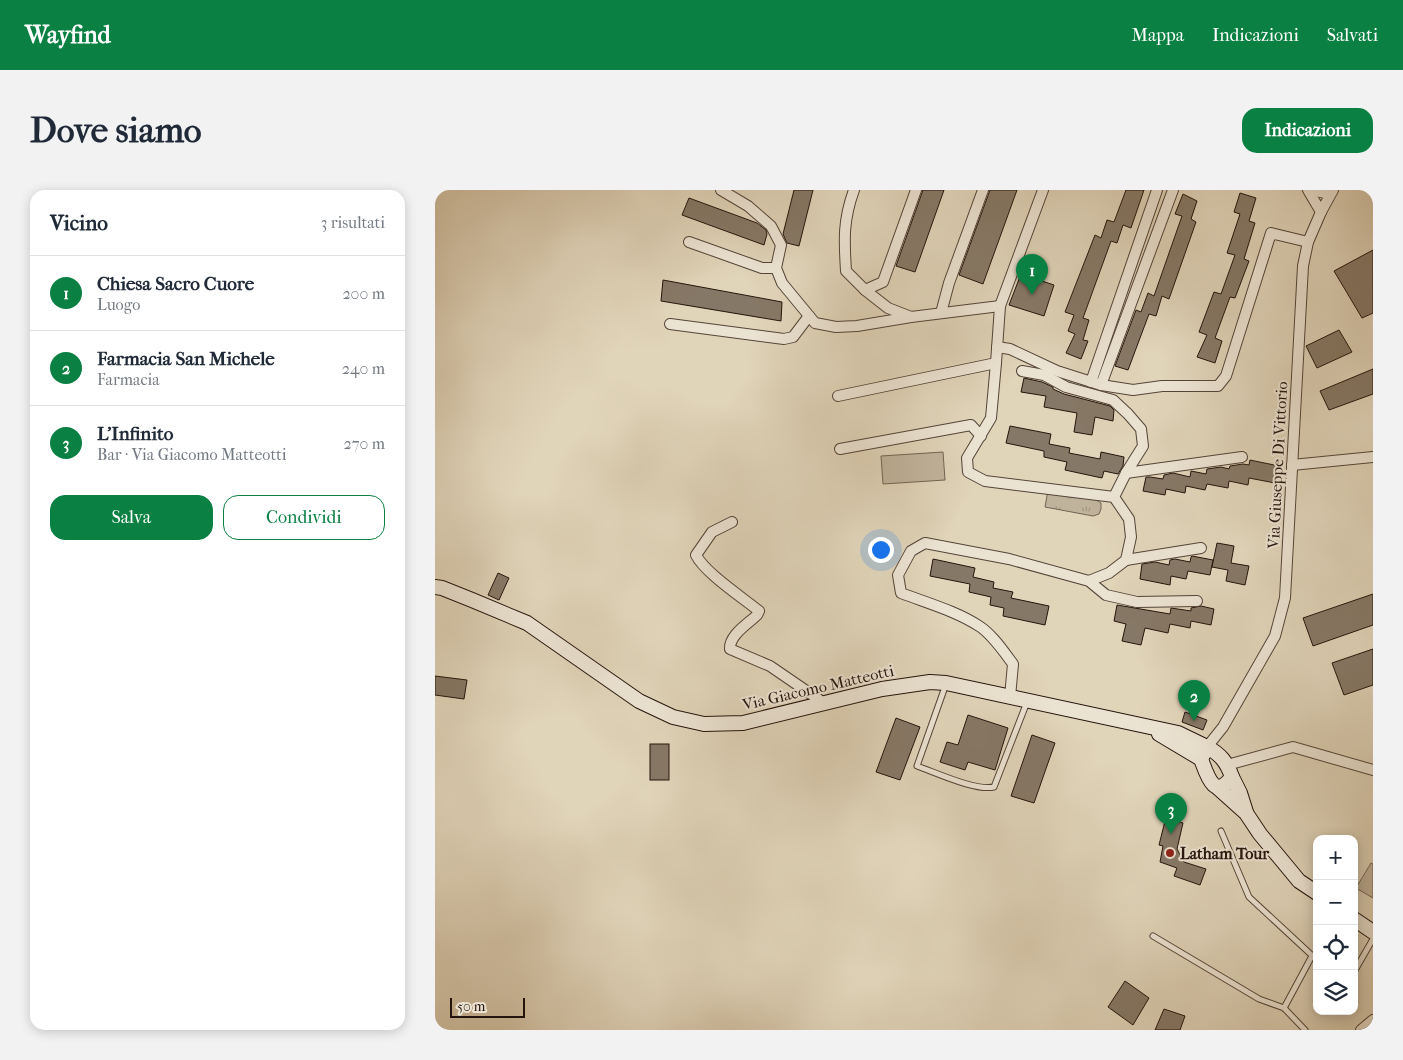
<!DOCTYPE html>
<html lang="it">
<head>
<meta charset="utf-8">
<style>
  :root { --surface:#fff; --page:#f2f2f3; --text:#1f2937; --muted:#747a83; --line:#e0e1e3; --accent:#0b8043 }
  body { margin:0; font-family:"IM FELL French Canon",serif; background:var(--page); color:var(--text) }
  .controls { position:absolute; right:15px; bottom:15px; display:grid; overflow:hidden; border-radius:10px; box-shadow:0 2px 12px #0003 }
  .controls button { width:45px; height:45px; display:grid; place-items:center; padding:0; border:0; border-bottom:1px solid var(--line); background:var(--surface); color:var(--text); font:25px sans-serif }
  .scale { position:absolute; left:15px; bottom:12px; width:75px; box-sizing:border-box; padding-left:5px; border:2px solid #25140d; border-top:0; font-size:14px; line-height:18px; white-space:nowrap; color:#25140d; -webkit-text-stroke:4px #ebe3d2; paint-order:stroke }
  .you { position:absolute; left:445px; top:359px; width:18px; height:18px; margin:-12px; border:4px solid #fff; border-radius:50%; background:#1a73e8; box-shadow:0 0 0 8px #1a73e833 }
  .badge { display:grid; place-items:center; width:32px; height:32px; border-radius:50%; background:var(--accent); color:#fff; font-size:16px; font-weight:700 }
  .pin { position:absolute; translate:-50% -41px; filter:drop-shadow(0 1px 2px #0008) }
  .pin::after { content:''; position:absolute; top:26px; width:18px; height:15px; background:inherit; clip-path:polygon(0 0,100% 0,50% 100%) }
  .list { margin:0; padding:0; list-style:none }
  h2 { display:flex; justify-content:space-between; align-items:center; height:65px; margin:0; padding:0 20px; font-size:21px }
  h2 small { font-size:16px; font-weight:400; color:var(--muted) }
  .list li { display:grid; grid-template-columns:32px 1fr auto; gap:15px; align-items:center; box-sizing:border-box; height:75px; padding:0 20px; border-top:1px solid var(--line) }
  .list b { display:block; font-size:19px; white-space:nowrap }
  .list p { margin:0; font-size:16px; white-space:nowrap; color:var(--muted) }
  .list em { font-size:16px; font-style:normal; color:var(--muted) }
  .actions { display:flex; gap:10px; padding:15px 20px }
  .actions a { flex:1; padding:11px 0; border:1px solid var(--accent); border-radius:15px; text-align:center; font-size:18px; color:var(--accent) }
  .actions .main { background:var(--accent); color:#fff }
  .icon { flex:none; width:28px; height:28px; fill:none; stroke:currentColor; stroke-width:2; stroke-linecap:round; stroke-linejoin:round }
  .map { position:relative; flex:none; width:938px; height:840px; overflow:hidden; border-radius:15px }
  header { display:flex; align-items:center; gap:30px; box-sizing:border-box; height:70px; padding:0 25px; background:var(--accent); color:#fff }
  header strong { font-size:24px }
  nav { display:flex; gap:28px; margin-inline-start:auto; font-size:18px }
  .intro { display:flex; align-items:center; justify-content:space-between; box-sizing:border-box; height:120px; padding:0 30px }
  h1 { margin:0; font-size:35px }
  .button { padding:12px 22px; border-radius:15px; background:var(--accent); color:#fff; font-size:18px; font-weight:700 }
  main { display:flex; gap:30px; padding:0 30px }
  aside { flex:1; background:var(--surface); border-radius:15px; box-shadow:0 2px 12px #0003 }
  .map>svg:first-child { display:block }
</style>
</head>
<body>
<header>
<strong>Wayfind</strong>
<nav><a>Mappa</a><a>Indicazioni</a><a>Salvati</a></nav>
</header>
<div class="intro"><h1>Dove siamo</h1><a class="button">Indicazioni</a></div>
<main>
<aside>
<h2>Vicino<small>3 risultati</small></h2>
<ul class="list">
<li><span class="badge">1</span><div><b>Chiesa Sacro Cuore</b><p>Luogo</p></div><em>200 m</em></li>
<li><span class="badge">2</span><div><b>Farmacia San Michele</b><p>Farmacia</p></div><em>240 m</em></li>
<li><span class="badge">3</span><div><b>L'Infinito</b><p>Bar · Via Giacomo Matteotti</p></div><em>270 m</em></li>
</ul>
<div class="actions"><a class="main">Salva</a><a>Condividi</a></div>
</aside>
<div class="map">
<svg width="938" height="840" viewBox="0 0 938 840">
  <defs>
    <pattern id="grass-tufts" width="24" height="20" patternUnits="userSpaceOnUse" patternTransform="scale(1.25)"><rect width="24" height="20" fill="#c0b39c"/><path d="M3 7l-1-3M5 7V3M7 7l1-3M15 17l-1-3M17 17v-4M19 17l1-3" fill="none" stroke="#a59985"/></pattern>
  </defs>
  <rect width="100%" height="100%" fill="#e0d4b9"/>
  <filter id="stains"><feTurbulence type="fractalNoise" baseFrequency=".004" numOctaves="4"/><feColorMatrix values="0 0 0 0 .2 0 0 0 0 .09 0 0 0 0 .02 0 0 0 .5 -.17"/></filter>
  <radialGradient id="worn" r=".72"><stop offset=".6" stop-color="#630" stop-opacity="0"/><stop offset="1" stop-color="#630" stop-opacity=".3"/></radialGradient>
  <!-- grass -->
  <path fill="url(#grass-tufts)" stroke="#726454" d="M613 300 660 309 666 313V319L664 324 658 326 610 317Z"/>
  <!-- garden -->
  <g fill="#c0b39c" stroke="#726454">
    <path d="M508 262 510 290 448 294 446 266Z"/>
    <path d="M936 673 938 674V708L921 698Z"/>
  </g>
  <!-- building -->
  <g fill="#867866" stroke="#25140d">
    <path d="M359 0H378L364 56 352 53 348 44Z"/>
    <path d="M488 0H509L480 82 461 76Z"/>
    <path d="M555 0H582L548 94 524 85Z"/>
    <path d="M691 0H709L696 38 688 35 682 53 676 51 648 128 654 130 648 150 653 151 646 169 631 163 640 144 633 141 639 125 630 122 660 45 666 48 672 30 679 32Z"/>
    <path d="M805 3 821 8 814 31 820 33 809 69 814 71 800 108 795 107 780 148 787 151 780 173 762 167 772 145 764 142 779 102 786 104 800 65 792 63 805 24 799 22Z"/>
    <path d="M748 4 762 11 756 29 761 32 734 109 727 106 721 126 714 124 693 180 680 176 701 120 706 122 713 103 719 106 747 26 740 24Z"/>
    <path d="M254 8 322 33 331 40 332 44 329 55 247 25Z"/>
    <path d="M938 60V123L927 128 899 81Z"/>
    <path d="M586 84 619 95 609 126 574 115Z"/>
    <path d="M228 90 347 112 346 131 226 111Z"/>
    <path d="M904 140 917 162 882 178 871 156Z"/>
    <path d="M938 179V204L894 220 885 201Z"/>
    <path d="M589 188 607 192 618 197V199L629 204 675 216 679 220 678 231 660 227 657 245 639 242 642 223 609 217 611 206 586 202Z"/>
    <path d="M575 236 616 244 614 254 635 258 634 263 665 269 666 262 689 267 688 276 683 284 669 281 667 288 630 280 632 272 609 267V261L571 253Z"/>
    <path d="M815 270 844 276 840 293 814 288 813 295 794 291 793 298 772 294 770 300 751 296 750 303 731 299 730 305 708 301 711 287H715L728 289 729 285 738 283 755 287 756 281 771 284 772 279 786 277 794 279 795 276 808 274 814 275Z"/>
    <path d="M782 353 799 356 796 373 814 376 810 395 791 391 793 380 777 377Z"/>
    <path d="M757 366 778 370 775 385 753 381 751 389 736 386 735 395 705 389 707 374 720 372 734 375 735 370 740 369 755 372 756 367Z"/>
    <path d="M498 369 540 378 538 387 559 392 558 398 578 402 576 408 614 416 610 435 568 426 569 418 555 415 556 407 534 402 535 394 495 386Z"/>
    <path d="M63 383 74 388 64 410 53 405Z"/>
    <path d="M938 404V435L878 456 868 428Z"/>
    <path d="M682 415 735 424 736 418 756 421V418L766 416 779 419 776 435 756 431 755 438 735 434 733 443 710 438 706 455 687 451 691 434 679 431Z"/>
    <path d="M938 459V495L909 505 897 473Z"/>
    <path d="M0 486 32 490 29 509 0 505Z"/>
    <path d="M750 522 772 530 768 540 747 532Z"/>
    <path d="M533 525 573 538 560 580 533 572 530 580 505 572 512 552 523 555Z"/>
    <path d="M461 528 485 537 465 590 441 582Z"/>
    <path d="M597 545 620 553 599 613 576 606Z"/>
    <rect x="215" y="554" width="19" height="36"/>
    <path d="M731 627 748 633 742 659 749 672 771 679 765 695 739 686 742 678 725 672 728 656 724 655Z"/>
    <path d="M690 791 714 808 698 835 673 817Z"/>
    <path d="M729 819 750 826 745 840H720Z"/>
  </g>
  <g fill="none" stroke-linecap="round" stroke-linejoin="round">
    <defs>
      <g id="lane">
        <path d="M511 494 482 576C502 583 540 601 559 597L592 512"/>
        <path d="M786 641 814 707 882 770"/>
        <path d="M718 746 824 809 849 818 870 840"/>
        <path d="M919 782 938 749"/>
        <path d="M849 818 877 766"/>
      </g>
      <g id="street">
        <path d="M286 0 313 16 336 36 346 55 341 78 347 93 380 133 401 137 422 136 476 127"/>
        <path d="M419 0C408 30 409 50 411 81L430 100 453 118 476 127 565 116"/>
        <path d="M608 0 565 116 561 173 556 228 532 268 533 282 550 291 679 307 694 329 696 347 691 370 674 383 654 391"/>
        <path d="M873 0 886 22"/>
        <path d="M876 0 895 4"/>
        <path d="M254 52 327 78H341"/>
        <path d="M430 100 448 92 481 0"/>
        <path d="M506 123 514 93 548 0"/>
        <path d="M235 134 349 149 358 147 374 126"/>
        <path d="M562 157 575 159 622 181 666 195 698 200 727 196H783L791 186 836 43 873 52"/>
        <path d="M587 181 609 185 631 197 678 210 693 224 706 239 708 256 691 283 679 307"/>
        <path d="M656 192 722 0"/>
        <path d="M666 195 738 0"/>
        <path d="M403 206 561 173"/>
        <path d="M405 259 536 235 546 246"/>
        <path d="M857 275 938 267"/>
        <path d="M691 283 807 267"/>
        <path d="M297 332 277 342 261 365C269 382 308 408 324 421L322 425C313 434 294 445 295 459L335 476 389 513"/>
        <path d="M691 370 766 358"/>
        <path d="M575 507 578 474C569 462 557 444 544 436 521 421 492 413 466 403L463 385 476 361 490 353 574 369 654 391 671 405 702 412 762 411"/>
        <path d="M772 557 788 537 840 446 850 408 868 76 873 52 886 22 898 0"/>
        <path d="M792 575 858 557 938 580"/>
        <path d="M926 840 938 830"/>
      </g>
      <g id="secondary">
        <path d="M0 397 7 398 37 410 92 433 204 511 238 527 269 534 308 533 447 499 495 492 511 493 743 543 772 557"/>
        <path d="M724 544 766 569"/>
        <path d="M772 557C785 564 792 572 797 587 779 611 772 585 766 569Z"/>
        <path d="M797 587 805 603 811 622"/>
        <path d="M782 597 811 623 825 644 864 691 882 703"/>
        <path d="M919 729 938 742"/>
      </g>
    </defs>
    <!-- lane casing -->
    <use href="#lane" stroke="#544438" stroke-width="7"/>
    <!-- street casing -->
    <use href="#street" stroke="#544438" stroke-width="12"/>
    <!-- secondary casing -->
    <use href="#secondary" stroke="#25140d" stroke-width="16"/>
    <!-- lane -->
    <use href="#lane" stroke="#ebe3d2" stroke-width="5"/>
    <!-- street -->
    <use href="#street" stroke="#ebe3d2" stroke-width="10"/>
    <!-- secondary -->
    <use href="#secondary" stroke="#ebe3d2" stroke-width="14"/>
  </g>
  <!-- markers -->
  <circle fill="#8f2418" stroke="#ebe3d2" stroke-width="2" cx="735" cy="663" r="5"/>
  <g text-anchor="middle" stroke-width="4" stroke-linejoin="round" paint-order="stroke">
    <!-- street labels -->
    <g font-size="16" fill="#25140d" stroke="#ebe3d2">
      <text transform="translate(842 275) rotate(-87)" y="6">Via Giuseppe Di Vittorio</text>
      <text transform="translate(383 497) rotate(-13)" y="6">Via Giacomo Matteotti</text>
    </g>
    <!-- poi labels -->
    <g font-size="16" font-weight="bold" fill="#25140d" stroke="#ebe3d2" text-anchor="start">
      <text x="745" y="669">Latham Tour</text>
    </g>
  </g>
  <rect width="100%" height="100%" filter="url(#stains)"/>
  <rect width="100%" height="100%" fill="url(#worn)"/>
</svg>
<div class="controls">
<button>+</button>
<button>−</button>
<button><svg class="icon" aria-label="locate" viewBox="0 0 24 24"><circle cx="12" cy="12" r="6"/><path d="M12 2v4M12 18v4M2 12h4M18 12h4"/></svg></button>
<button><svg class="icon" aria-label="layers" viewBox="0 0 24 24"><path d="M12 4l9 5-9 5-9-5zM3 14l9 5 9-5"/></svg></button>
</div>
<div class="scale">50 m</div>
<div class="you"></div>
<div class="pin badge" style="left:597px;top:105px">1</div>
<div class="pin badge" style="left:759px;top:531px">2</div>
<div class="pin badge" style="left:736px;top:644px">3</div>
</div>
</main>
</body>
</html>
